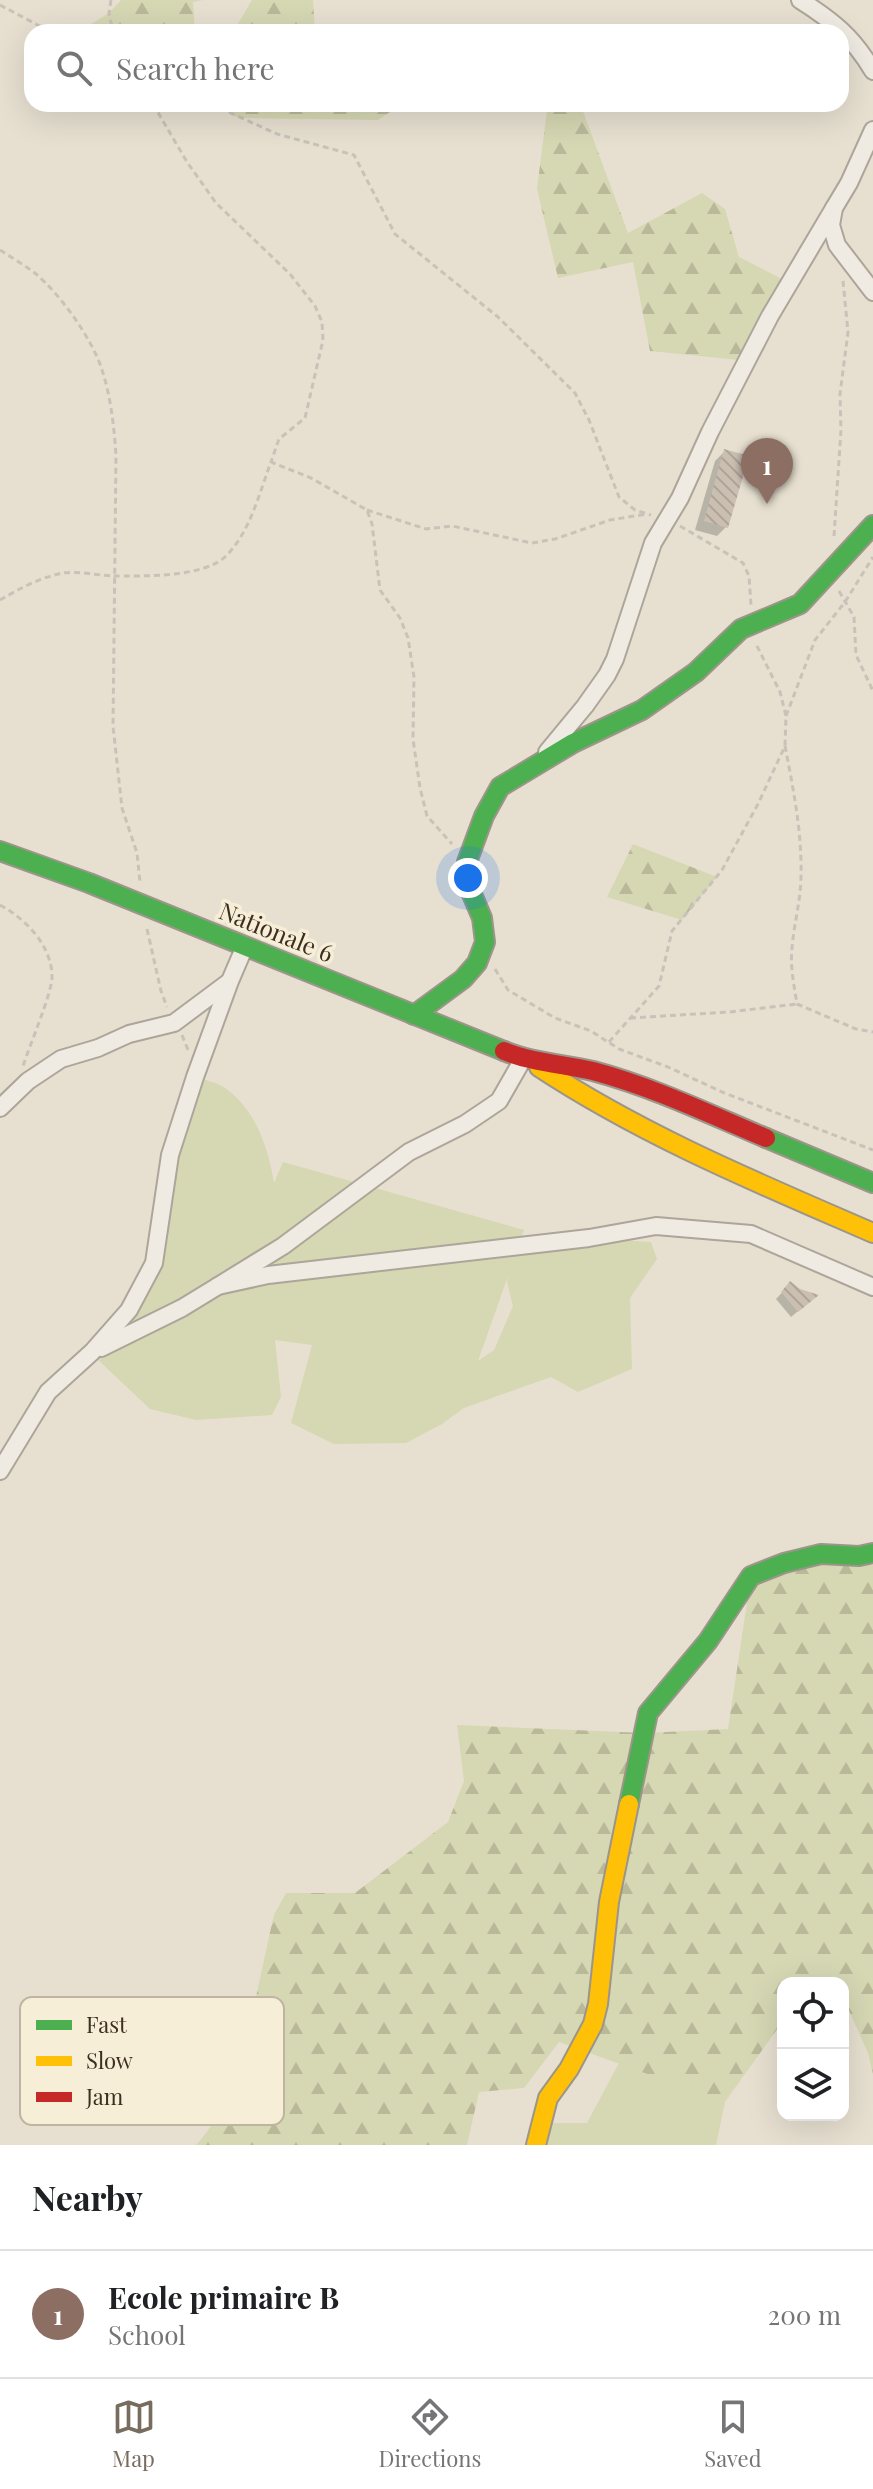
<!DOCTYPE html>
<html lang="en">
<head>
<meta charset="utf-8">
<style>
  :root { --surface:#fff; --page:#f6f6f6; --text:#202124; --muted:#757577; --line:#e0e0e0; --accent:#786c5e }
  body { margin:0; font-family:"Playfair Display",serif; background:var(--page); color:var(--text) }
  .controls { position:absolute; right:24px; bottom:24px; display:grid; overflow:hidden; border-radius:16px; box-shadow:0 8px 32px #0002 }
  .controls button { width:72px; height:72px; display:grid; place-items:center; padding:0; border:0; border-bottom:2px solid var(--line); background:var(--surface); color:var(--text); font:40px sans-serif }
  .you { position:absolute; left:468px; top:878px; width:28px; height:28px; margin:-20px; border:6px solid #fff; border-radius:50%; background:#1a73e8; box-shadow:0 0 0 12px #1a73e833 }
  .badge { display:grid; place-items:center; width:52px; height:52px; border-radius:50%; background:var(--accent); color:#fff; font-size:26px; font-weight:700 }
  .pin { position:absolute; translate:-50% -66px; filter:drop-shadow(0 2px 4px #0008) }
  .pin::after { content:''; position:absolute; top:42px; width:28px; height:24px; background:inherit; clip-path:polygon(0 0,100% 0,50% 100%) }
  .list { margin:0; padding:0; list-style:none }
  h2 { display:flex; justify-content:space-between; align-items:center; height:104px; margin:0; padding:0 32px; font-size:34px }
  h2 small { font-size:26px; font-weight:400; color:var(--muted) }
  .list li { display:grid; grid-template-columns:52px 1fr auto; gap:24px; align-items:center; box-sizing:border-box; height:128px; padding:0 32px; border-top:2px solid var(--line) }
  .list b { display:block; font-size:30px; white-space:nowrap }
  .list p { margin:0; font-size:26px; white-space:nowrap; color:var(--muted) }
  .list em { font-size:26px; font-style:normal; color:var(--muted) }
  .icon { flex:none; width:44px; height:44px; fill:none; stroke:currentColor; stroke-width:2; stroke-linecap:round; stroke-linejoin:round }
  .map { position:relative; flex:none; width:873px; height:2145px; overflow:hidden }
  .search { position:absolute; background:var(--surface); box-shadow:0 8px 32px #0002; left:24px; right:24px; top:24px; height:88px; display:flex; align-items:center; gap:20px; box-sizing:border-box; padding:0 28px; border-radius:24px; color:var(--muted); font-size:30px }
  .sheet { height:232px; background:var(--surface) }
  nav { display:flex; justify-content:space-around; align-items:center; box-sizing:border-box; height:112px; border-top:2px solid var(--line); background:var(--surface); font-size:22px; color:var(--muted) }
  nav a { display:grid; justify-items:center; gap:4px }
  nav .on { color:var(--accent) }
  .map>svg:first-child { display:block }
</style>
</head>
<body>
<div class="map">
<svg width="873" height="2145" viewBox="0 0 873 2145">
  <defs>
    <pattern id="forest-firs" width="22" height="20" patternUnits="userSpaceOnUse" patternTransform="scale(2)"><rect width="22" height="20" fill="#d6d7b3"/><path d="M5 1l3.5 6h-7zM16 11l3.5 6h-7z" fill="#b9b99a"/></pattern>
    <pattern id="building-back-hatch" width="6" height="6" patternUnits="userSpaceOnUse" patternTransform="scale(2)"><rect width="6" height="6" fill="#cbbfb2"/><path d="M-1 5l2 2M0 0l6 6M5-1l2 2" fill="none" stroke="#afa499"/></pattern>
  </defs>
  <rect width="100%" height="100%" fill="#e7e0d1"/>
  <!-- green -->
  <g fill="#d6d7b3" fill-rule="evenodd">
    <path d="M195 1077C205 1080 217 1082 225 1088 256 1110 268 1147 274 1183L283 1162 524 1230 516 1252 589 1238 651 1242 657 1259 630 1298 632 1369 578 1392 551 1377 464 1408 442 1424 406 1443 334 1444 291 1423 312 1345 275 1340 281 1397 272 1415 196 1420 150 1409 95 1357 154 1263ZM508 1276 507 1282 513 1306 494 1350 478 1361Z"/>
    <path d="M619 2063 725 2102 716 2145H536L541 2123H587Z"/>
  </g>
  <!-- forest -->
  <g fill="url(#forest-firs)">
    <path d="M121 0H203L193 2 195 32H78L109 13Z"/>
    <path d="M252 0H313L315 32H233Z"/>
    <path d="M225 104H402L378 120 239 118 225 111Z"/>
    <path d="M581 106 628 233 702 193 725 209 739 257 790 283 748 361 650 351 633 262 558 278 537 189 547 110Z"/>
    <path d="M633 844 717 877 682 920 607 897Z"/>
    <path d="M784 1563 873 1565V2074L868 2053 845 2002H843V1983H783V2021L725 2102 559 2042 524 2088 479 2092 467 2145H196C242 2098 258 1980 274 1915L286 1893H355L448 1822 464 1781 457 1725 645 1733 728 1729 751 1576Z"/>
  </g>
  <!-- shadow -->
  <g fill="#0003">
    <path d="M725 451 726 527 717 536 695 530 715 461Z"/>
    <path d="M790 1284 810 1301 791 1317 776 1299Z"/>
  </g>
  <!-- building -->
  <g fill="url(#building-back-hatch)">
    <path d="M724 449 749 456 728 528 704 521Z"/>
    <path d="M790 1281 800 1289 819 1295 798 1312 781 1292Z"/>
  </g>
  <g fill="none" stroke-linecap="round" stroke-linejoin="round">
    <defs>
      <g id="street">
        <path d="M800 0C833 21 853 37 873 71"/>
        <path d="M873 130 849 183 834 208 831 225 837 245 873 292"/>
        <path d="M547 752 585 706 607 675 615 659 653 543 680 498 710 432 770 316 834 208"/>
        <path d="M0 1108 28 1081 61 1059 98 1048 129 1034 174 1023 229 982"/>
        <path d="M218 1286 268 1275 589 1238 656 1226 751 1234 873 1287"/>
        <path d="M101 1348 182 1308 218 1286 283 1246 409 1152 465 1124 499 1101 523 1059"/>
        <path d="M0 1471 48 1392 92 1352 129 1310 154 1263 170 1155 195 1077 230 981 245 946"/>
      </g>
      <g id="fast">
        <path d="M0 851 89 883 504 1051"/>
        <path d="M414 1015 463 979 477 963 485 942 482 918 466 880 467 862 484 816 500 787 573 743 642 710 696 672 741 629 800 604 873 525"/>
        <path d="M766 1138 873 1183"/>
        <path d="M629 1804 648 1713 708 1641 751 1576 784 1563 821 1554 859 1556 873 1553"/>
      </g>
      <g id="slow">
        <path d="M539 1067C644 1136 758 1183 873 1233"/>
        <path d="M536 2145 548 2098 569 2069 593 2024 598 2004 609 1902 629 1804"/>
      </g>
      <path id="jam" d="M504 1051C533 1063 563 1064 593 1071 653 1087 709 1114 766 1138"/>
    </defs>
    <!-- street casing -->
    <use href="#street" stroke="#ada599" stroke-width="20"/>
    <!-- fast casing -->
    <use href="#fast" stroke="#9c958a" stroke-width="22"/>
    <!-- slow casing -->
    <use href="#slow" stroke="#9c958a" stroke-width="22"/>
    <!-- jam casing -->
    <use href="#jam" stroke="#9c958a" stroke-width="22"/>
    <!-- path -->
    <g stroke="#c8c2b9" stroke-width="3" stroke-dasharray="6 4" stroke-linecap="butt">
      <path d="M111 0 109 13 113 32"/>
      <path d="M0 5 51 32"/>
      <path d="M153 104 187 162 216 203 290 274 315 306 322 322 323 340 305 418 279 439 271 462"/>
      <path d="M211 104 277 134 354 155 395 234 498 317 575 393 589 420 619 497 635 510 651 515"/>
      <path d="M0 250C12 258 25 265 36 274 60 294 93 340 102 370 111 397 114 427 116 455L113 726 122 808 137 853 140 882"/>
      <path d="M367 510 426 529 452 526 532 543 555 539 610 520 647 514"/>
      <path d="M680 526 743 563 749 576 751 605"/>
      <path d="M834 536 841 430 840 394 848 332 843 281"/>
      <path d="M839 591 854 617 856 655 873 691"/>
      <path d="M0 600C19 589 41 577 63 573 78 571 96 575 112 576 141 576 204 578 226 556 250 532 259 494 271 462L311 478 367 510 372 524 380 590 400 618 408 638 414 677 413 739 420 788 427 816 452 844"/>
      <path d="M786 716 815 640 845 602 873 557"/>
      <path d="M785 746C793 788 802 831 801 875 801 900 794 923 792 948 790 967 794 985 797 1004L856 1029 873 1032"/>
      <path d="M0 905C26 919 52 946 52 977 52 993 29 1047 23 1066"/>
      <path d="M147 929 161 991 167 1007"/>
      <path d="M495 969 508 990 555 1018 591 1031 619 1049 668 1067 722 1092 873 1150"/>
      <path d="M630 1018 729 1012 797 1004"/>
      <path d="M182 1035 188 1050"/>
      <path d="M609 1042 659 986 672 931 722 870 758 804 785 746 786 716 780 692 756 644"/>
    </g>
    <!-- street -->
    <use href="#street" stroke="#efebe3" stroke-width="16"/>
    <!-- fast -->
    <use href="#fast" stroke="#4caf50" stroke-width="18"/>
    <!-- slow -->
    <use href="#slow" stroke="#ffc107" stroke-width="18"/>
    <!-- jam -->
    <use href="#jam" stroke="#c62828" stroke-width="18"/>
  </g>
  <g text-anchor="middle" stroke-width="7" stroke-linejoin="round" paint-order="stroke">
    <!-- street labels -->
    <g font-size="24" fill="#3d2e20" stroke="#f7eed8">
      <text transform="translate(276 933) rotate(22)" y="8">Nationale 6</text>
    </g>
  </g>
  <!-- legend -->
  <rect x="20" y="1997" width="264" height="128" rx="12" fill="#f7eed8" stroke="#bfb4a1" stroke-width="2"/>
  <rect x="36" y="2020" width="36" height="10" fill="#4caf50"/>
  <rect x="36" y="2056" width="36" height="10" fill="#ffc107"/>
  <rect x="36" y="2092" width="36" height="10" fill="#c62828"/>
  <g font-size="22" fill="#3d2e20">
    <text x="86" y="2033">Fast</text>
    <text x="86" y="2069">Slow</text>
    <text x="86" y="2105">Jam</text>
  </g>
</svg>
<div class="controls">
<button><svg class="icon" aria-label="locate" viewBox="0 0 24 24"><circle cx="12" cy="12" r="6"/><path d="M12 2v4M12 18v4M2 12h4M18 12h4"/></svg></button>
<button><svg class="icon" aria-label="layers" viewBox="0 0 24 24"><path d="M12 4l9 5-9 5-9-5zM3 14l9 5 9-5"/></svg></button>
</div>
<div class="you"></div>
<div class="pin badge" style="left:767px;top:504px;background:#8d6e63">1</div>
<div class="search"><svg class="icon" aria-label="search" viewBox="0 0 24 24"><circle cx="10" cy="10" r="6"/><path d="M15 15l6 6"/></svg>Search here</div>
</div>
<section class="sheet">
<h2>Nearby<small></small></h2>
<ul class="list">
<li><span class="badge" style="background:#8d6e63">1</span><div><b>Ecole primaire B</b><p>School</p></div><em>200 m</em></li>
</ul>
</section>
<nav>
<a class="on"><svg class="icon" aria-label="map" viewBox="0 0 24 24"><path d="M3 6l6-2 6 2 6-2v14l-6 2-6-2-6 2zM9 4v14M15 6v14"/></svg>Map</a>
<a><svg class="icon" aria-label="directions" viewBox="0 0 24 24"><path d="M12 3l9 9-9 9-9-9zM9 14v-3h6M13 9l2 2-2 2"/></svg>Directions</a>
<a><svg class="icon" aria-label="saved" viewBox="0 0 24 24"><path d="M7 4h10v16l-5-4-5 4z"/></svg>Saved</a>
</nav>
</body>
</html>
